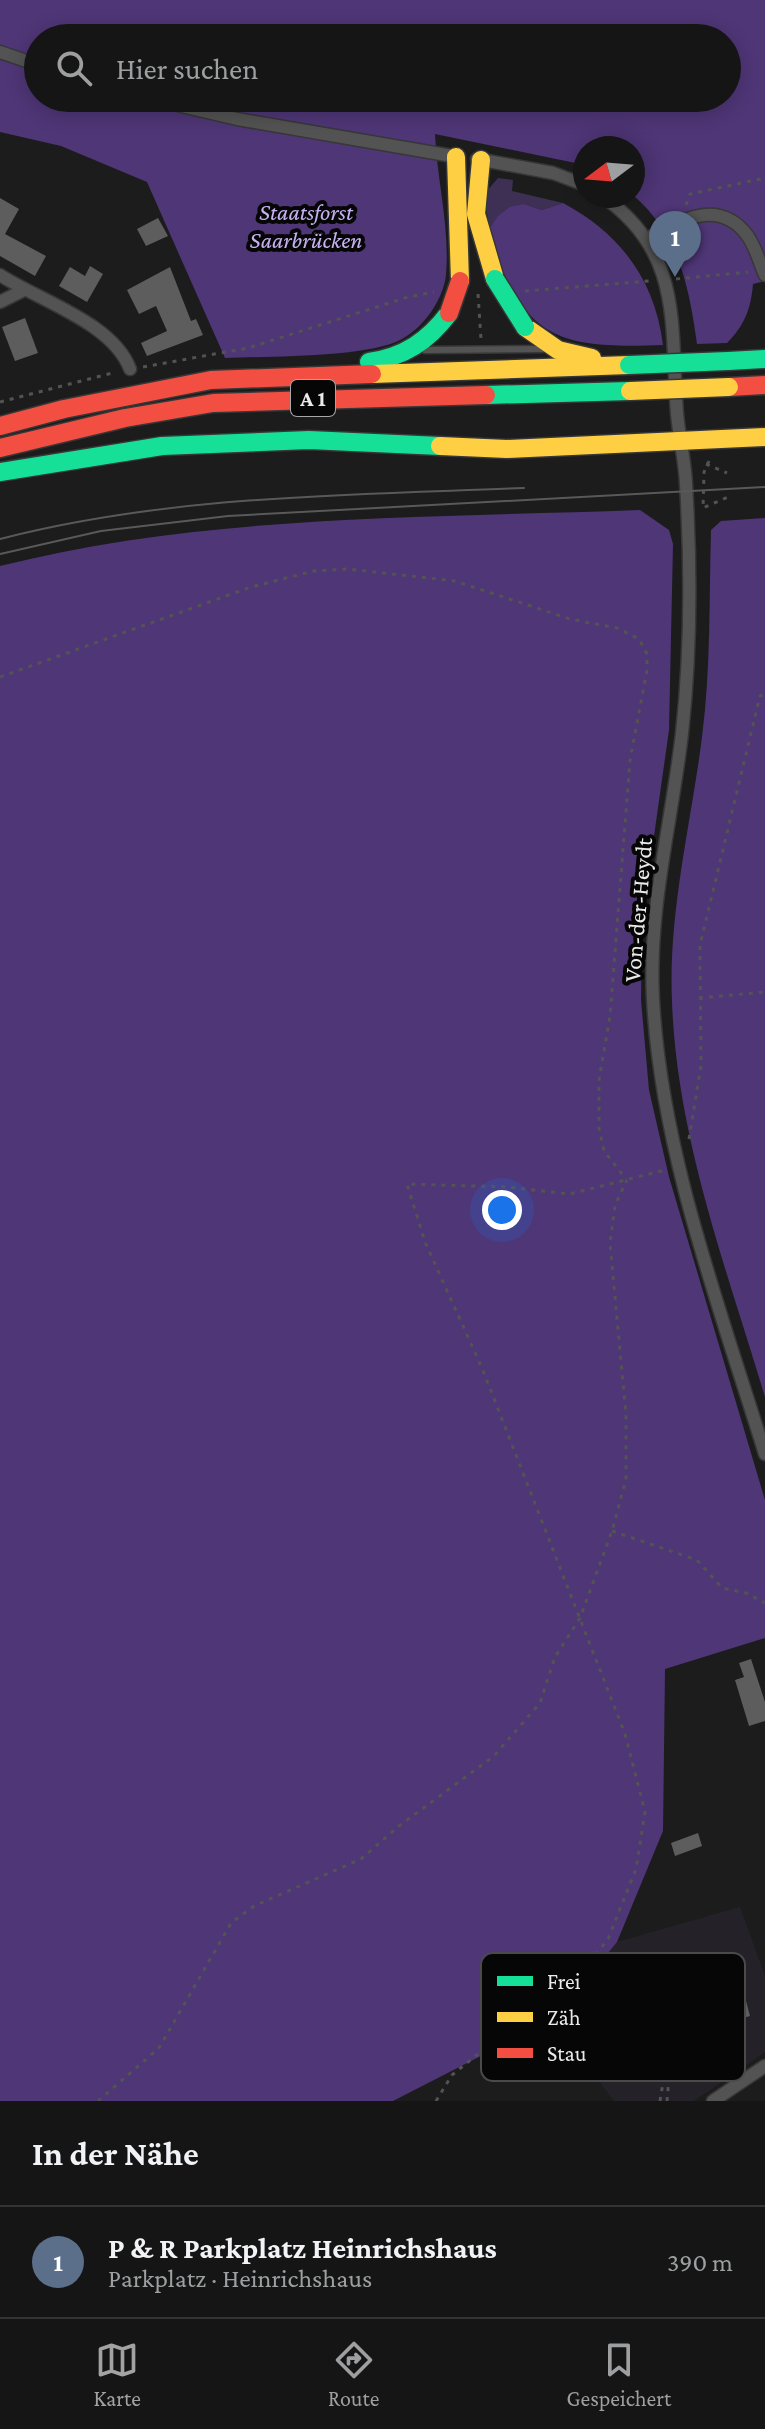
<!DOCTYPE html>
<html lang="de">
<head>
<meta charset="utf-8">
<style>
  :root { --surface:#151515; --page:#222; --text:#f1f3f6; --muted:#9d9fa0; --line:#343434; --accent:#a2a2a3 }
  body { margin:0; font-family:"Crimson Pro",serif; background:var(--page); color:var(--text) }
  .compass { position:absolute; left:573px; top:136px; width:72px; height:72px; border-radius:50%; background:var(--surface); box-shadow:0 4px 20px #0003; rotate:254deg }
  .you { position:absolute; left:502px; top:1210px; width:28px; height:28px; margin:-20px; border:6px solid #fff; border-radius:50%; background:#1a73e8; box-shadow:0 0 0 12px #1a73e833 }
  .badge { display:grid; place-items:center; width:52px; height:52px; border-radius:50%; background:var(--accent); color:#fff; font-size:26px; font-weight:700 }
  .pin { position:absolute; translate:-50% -66px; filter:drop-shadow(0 2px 4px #0008) }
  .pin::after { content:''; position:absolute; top:42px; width:28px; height:24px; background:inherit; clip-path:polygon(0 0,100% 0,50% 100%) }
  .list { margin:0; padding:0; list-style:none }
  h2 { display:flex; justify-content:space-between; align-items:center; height:104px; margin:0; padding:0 32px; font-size:34px }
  h2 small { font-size:26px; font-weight:400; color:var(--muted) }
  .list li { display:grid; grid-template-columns:52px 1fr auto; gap:24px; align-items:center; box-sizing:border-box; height:112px; padding:0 32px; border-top:2px solid var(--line) }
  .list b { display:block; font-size:30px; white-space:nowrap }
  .list p { margin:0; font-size:26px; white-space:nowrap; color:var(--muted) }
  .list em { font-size:26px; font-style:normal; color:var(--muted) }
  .icon { flex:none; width:44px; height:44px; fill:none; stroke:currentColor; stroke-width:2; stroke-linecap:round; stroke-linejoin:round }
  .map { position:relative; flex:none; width:765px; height:2101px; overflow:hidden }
  .search { position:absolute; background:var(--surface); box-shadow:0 4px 20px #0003; left:24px; right:24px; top:24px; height:88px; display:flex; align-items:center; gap:20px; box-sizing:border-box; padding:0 28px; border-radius:44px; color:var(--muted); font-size:30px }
  .sheet { height:216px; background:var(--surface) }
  nav { display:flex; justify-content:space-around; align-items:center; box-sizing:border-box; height:112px; border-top:2px solid var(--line); background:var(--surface); font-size:22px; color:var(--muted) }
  nav a { display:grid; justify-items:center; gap:4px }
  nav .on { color:var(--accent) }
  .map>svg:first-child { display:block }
</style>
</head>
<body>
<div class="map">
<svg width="765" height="2101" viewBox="0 0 765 2101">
  <rect width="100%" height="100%" fill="#1c1c1c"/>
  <!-- built -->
  <path fill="#242228" d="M740 1907 765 1976V2052L694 2101H614L551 2018 565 2006 617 1942Z"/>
  <!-- green -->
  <path fill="#3d3054" d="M498 178 513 180 512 191 563 203 542 210 524 204 488 231 486 192Z"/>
  <!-- forest -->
  <g fill="#4f3677" fill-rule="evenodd">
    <path d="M0 0H765V281L753 284C751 308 745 325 727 343L697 344C689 286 679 235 633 195V148H585V165L435 134C437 181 450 227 446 275 443 300 424 327 402 339 368 358 268 356 225 358L147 182 61 146 0 132ZM38 38H727V98H38Z"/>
    <path d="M563 203C620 233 655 280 663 345 556 349 523 339 488 231L498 216 510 207 524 204 542 210Z"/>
    <path d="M640 510 669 530 673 544 669 730 642 921 641 1000 649 1090 669 1177 765 1500V1638L665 1669 663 1831 617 1942 565 2006 541 2025 393 2101H0V566C206 514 429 518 640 510Z"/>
    <path d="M765 518V1397C726 1267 677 1138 672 1002 668 913 691 824 702 737 711 669 709 598 711 530L721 521Z"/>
  </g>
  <!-- building -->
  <g fill="#5d5d5d">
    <path d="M0 198 19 209 5 234 46 256 35 276 0 256Z"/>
    <path d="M158 218 168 236 146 246 137 229Z"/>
    <path d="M90 266 103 274 87 302 59 286 70 267 85 276Z"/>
    <path d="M170 267 191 321 196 319 203 335 147 356 141 343 167 331 156 306 139 314 127 290Z"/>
    <path d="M25 318 38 353 15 361 2 327Z"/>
    <path d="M751 1659 765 1702V1721L749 1726 735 1680 744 1677 739 1663Z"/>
    <path d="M698 1833 702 1846 675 1856 671 1843Z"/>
    <path d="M645 1972 657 2012 742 1986 750 2016 665 2041 670 2057 615 2073 610 2056 623 2053 603 1984Z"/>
  </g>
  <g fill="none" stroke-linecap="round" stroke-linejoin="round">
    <defs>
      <path id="lane" d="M425 350 542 349"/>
      <g id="street">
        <path d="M0 52 38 65"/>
        <path d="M147 98 237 119 458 157"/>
        <path d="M477 159 553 173 585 185"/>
        <path d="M602 196C684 252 670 327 677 413 679 437 685 461 686 484 691 566 691 652 682 733 672 821 648 909 653 999 661 1152 720 1308 765 1454"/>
        <path d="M646 239C679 221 718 197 747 235 756 247 759 262 765 275"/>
        <path d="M0 275C40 301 113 323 130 369"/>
        <path d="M0 302 24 290"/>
        <path d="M713 2101 765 2066"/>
      </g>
      <g id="fast">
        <path d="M728 361 765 359"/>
        <path d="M369 362C404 357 428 341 449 313"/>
        <path d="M486 395 630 391"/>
        <path d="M0 472 162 446 309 440 440 446"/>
      </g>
      <g id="slow">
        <path d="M456 157 460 281"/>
        <path d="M481 160 476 214 495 279"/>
        <path d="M525 327 558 350 592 358"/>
        <path d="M372 374 629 365"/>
        <path d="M440 446 507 449 765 437"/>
      </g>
      <g id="jam">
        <path d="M729 387 765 385"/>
        <path d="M0 426 64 409 211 380 372 374"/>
        <path d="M0 448 125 418 213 403 486 395"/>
      </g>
    </defs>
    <!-- lane casing -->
    <use href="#lane" stroke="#373737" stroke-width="9"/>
    <!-- street casing -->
    <use href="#street" stroke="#373737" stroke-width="15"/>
    <!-- fast casing -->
    <use href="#fast" stroke="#373737" stroke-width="21"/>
    <!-- slow casing -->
    <use href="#slow" stroke="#373737" stroke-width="21"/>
    <!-- jam casing -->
    <use href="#jam" stroke="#373737" stroke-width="21"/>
    <!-- path -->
    <g stroke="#535353" stroke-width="3" stroke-dasharray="4 6" stroke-linecap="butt">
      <path d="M686 205 690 194 765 178"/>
      <path d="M676 279 748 272"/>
      <path d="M525 291 649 281"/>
      <path d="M478 294 481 339"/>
      <path d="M143 367 248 348 408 297 434 292"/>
      <path d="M0 402 116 372"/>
      <path d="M709 461 704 472 703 508 728 497"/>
      <path d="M706 464 727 473"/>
      <path d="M0 677 251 587 314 571 348 569 455 581 570 619 617 628 639 639 647 654V670L630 760 610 1016 599 1080V1128L604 1151 626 1179"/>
      <path d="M699 998 765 992"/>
      <path d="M689 1139 701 1066 700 945 760 696 765 694"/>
      <path d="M612 1531 697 1560 722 1588 746 1593 765 1603"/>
      <path d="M671 2055 668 2045 732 2026 731 2021"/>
      <path d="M98 2101 159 2048 231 1923 254 1906 361 1859 399 1826 494 1756 540 1703 555 1657 580 1618 612 1531 626 1479V1415L610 1243 615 1205 627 1180"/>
      <path d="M436 2101 452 2075 484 2049 560 2001 608 1939 636 1869 645 1812 625 1734 482 1368 425 1242 407 1184 506 1187 570 1194 665 1170"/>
      <path d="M660 2101 666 2064 672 2060"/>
      <path d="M667 2101 671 2055"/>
    </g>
    <!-- lane -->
    <use href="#lane" stroke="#535353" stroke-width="6"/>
    <!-- street -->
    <use href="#street" stroke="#535353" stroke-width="12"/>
    <!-- fast -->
    <use href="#fast" stroke="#16e098" stroke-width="18"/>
    <!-- slow -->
    <use href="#slow" stroke="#ffcf43" stroke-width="18"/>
    <!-- jam -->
    <use href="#jam" stroke="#f24e42" stroke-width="18"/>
    <!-- tram -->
    <g stroke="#59595a" stroke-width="2">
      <path d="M0 539C170 495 349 495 524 488"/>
      <path d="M0 554 101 531 228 516 765 487"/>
    </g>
    <defs>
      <g id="fast-bridge">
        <path d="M495 279 525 327"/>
        <path d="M629 365 728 361"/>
      </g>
      <path id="slow-bridge" d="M630 391 729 387"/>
      <path id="jam-bridge" d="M449 313 460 281"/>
    </defs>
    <!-- fast-bridge casing -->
    <use href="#fast-bridge" stroke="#373737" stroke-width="21" stroke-linecap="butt"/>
    <!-- slow-bridge casing -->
    <use href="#slow-bridge" stroke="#373737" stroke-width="21" stroke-linecap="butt"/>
    <!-- jam-bridge casing -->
    <use href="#jam-bridge" stroke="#373737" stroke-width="21" stroke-linecap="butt"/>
    <!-- fast-bridge -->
    <use href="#fast-bridge" stroke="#16e098" stroke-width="18"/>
    <!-- slow-bridge -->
    <use href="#slow-bridge" stroke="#ffcf43" stroke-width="18"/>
    <!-- jam-bridge -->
    <use href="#jam-bridge" stroke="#f24e42" stroke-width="18"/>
  </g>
  <g text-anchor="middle" stroke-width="8" stroke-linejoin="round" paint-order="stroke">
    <!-- shield labels -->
    <rect fill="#060607" stroke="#a6a6a7" stroke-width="2" x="291" y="380" width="44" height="36" rx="6"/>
    <g font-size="22" font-weight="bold" fill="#eaeaeb">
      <text x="313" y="406">A 1</text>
    </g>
    <!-- park labels -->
    <g font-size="24" font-style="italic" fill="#c6b1f1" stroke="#060607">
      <text x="306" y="220">Staatsforst<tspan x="306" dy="28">Saarbrücken</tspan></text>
    </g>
    <!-- street labels -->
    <g font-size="24" fill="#eaeaeb" stroke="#060607">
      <text transform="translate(638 910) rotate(-85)" y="8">Von-der-Heydt</text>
    </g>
  </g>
  <!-- legend -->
  <rect x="481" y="1953" width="264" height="128" rx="12" fill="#060607" stroke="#4a4a4b" stroke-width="2"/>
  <rect x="497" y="1976" width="36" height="10" fill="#16e098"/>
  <rect x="497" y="2012" width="36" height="10" fill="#ffcf43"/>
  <rect x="497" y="2048" width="36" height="10" fill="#f24e42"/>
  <g font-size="22" fill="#eaeaeb">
    <text x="547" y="1989">Frei</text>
    <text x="547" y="2025">Zäh</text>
    <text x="547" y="2061">Stau</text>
  </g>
</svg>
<svg class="compass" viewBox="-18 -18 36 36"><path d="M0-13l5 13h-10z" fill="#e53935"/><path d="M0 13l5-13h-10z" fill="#9d9fa0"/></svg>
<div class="you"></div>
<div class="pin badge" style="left:675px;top:277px;background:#5c6f8a">1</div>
<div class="search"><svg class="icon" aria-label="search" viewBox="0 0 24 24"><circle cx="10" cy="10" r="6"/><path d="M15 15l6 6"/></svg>Hier suchen</div>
</div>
<section class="sheet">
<h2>In der Nähe<small></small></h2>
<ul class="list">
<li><span class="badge" style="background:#5c6f8a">1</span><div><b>P &amp; R Parkplatz Heinrichshaus</b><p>Parkplatz · Heinrichshaus</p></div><em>390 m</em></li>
</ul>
</section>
<nav>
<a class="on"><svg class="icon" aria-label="map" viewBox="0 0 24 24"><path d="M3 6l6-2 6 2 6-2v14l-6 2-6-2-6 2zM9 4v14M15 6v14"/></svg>Karte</a>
<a><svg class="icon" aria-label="directions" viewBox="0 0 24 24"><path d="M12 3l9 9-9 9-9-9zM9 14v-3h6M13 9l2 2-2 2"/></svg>Route</a>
<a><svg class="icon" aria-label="saved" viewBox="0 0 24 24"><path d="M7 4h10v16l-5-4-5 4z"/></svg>Gespeichert</a>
</nav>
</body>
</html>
